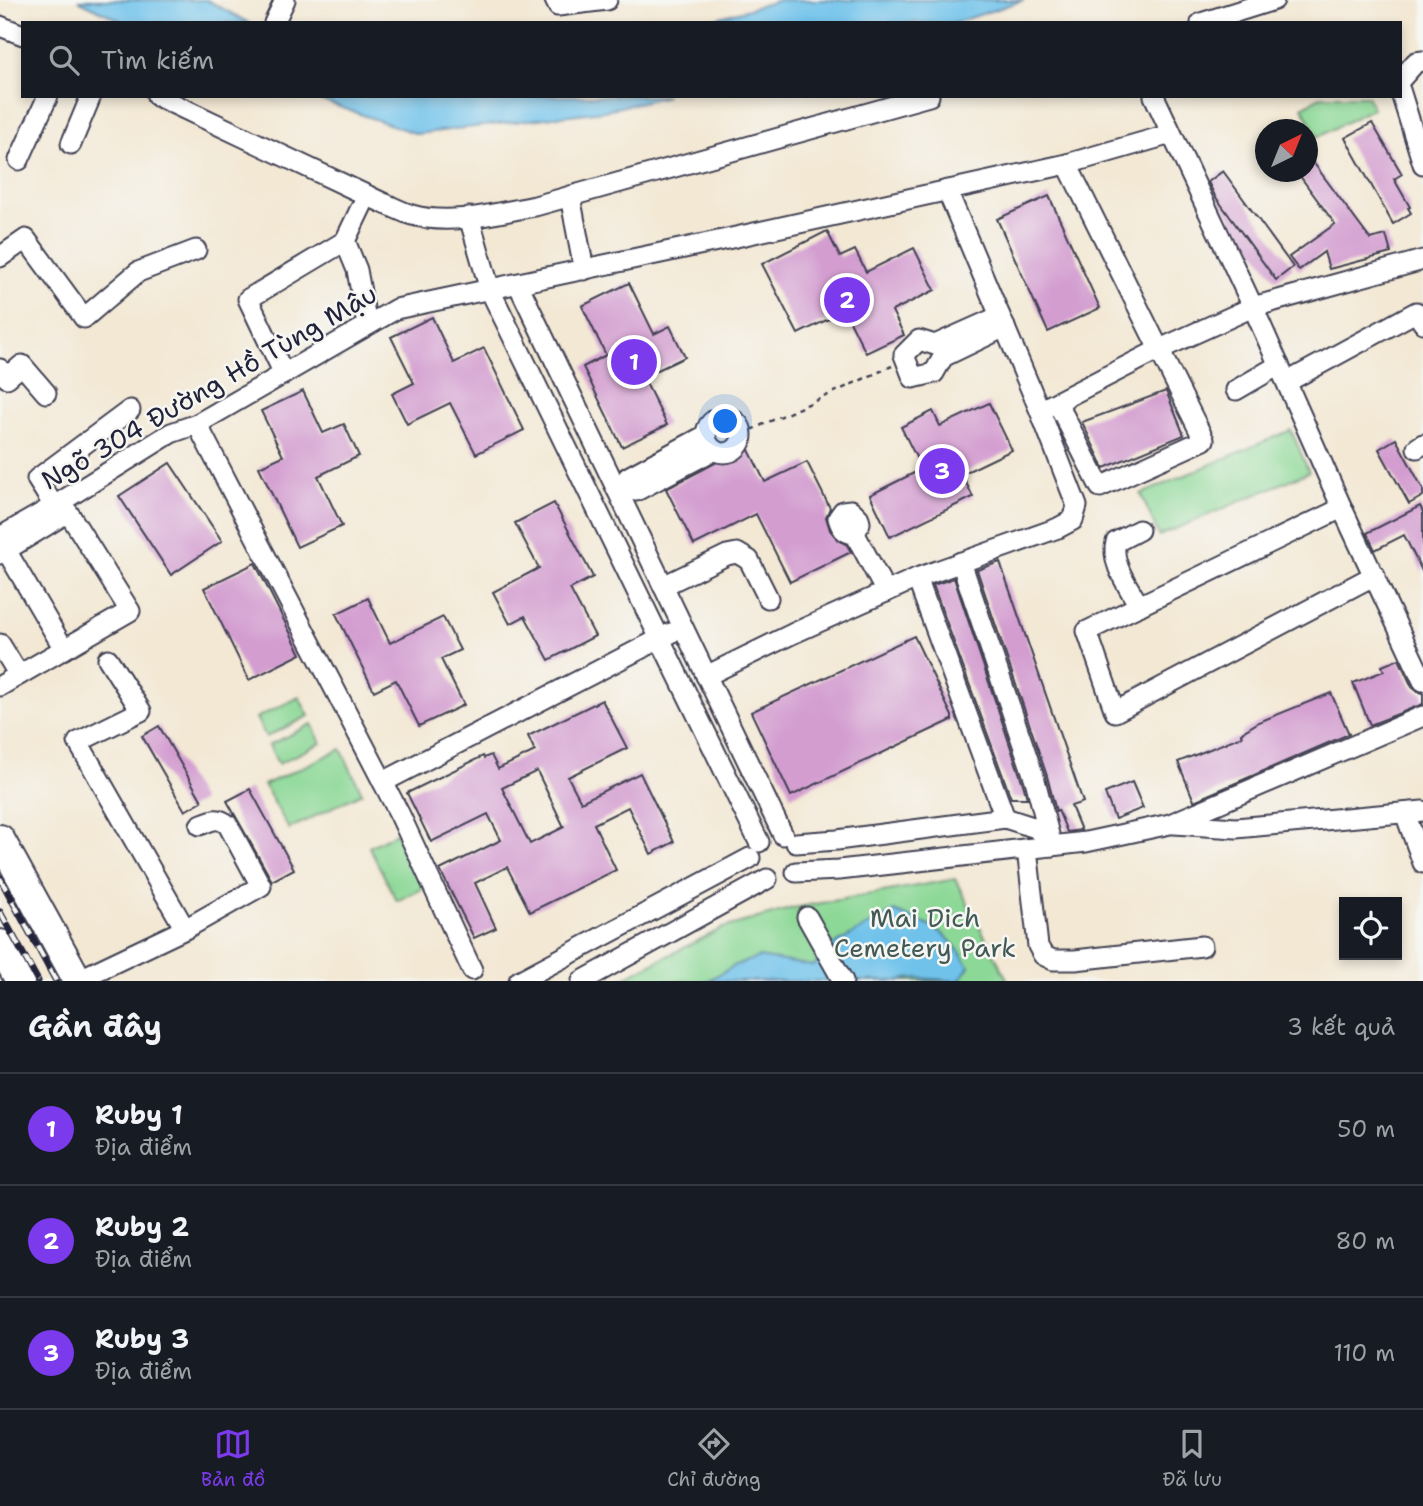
<!DOCTYPE html>
<html lang="vi">
<head>
<meta charset="utf-8">
<style>
  :root { --surface:#171b24; --page:#20242c; --text:#f1f3f6; --muted:#9ea1a6; --line:#363941; --accent:#7c3aed }
  body { margin:0; font-family:"Shantell Sans",sans-serif; background:var(--page); color:var(--text) }
  .controls { position:absolute; right:21px; bottom:21px; display:grid; overflow:hidden; border-radius:0px; box-shadow:0 4px 10px #0003 }
  .controls button { width:63px; height:63px; display:grid; place-items:center; padding:0; border:0; border-bottom:2px solid var(--line); background:var(--surface); color:var(--text); font:35px sans-serif }
  .compass { position:absolute; left:1255px; top:119px; width:63px; height:63px; border-radius:50%; background:var(--surface); box-shadow:0 4px 10px #0003; rotate:43deg }
  .you { position:absolute; left:726px; top:422px; width:24px; height:24px; margin:-18px; border:5px solid #fff; border-radius:50%; background:#1a73e8; box-shadow:0 0 0 10px #1a73e833 }
  .badge { display:grid; place-items:center; width:46px; height:46px; border-radius:50%; background:var(--accent); color:#fff; font-size:23px; font-weight:700 }
  .pin { position:absolute; translate:-50% -50%; border:4px solid #fff; box-shadow:0 2px 7px #0006 }
  .list { margin:0; padding:0; list-style:none }
  h2 { display:flex; justify-content:space-between; align-items:center; height:91px; margin:0; padding:0 28px; font-size:30px }
  h2 small { font-size:23px; font-weight:400; color:var(--muted) }
  .list li { display:grid; grid-template-columns:46px 1fr auto; gap:21px; align-items:center; box-sizing:border-box; height:112px; padding:0 28px; border-top:2px solid var(--line) }
  .list b { display:block; font-size:26px; white-space:nowrap }
  .list p { margin:0; font-size:23px; white-space:nowrap; color:var(--muted) }
  .list em { font-size:23px; font-style:normal; color:var(--muted) }
  .icon { flex:none; width:38px; height:38px; fill:none; stroke:currentColor; stroke-width:2; stroke-linecap:round; stroke-linejoin:round }
  .map { position:relative; flex:none; width:1423px; height:981px; overflow:hidden }
  .search { position:absolute; background:var(--surface); box-shadow:0 4px 10px #0003; left:21px; right:21px; top:21px; height:77px; display:flex; align-items:center; gap:18px; box-sizing:border-box; padding:0 24px; border-radius:0px; color:var(--muted); font-size:26px }
  .sheet { height:427px; background:var(--surface) }
  nav { display:flex; justify-content:space-around; align-items:center; box-sizing:border-box; height:98px; border-top:2px solid var(--line); background:var(--surface); font-size:19px; color:var(--muted) }
  nav a { display:grid; justify-items:center; gap:4px }
  nav .on { color:var(--accent) }
  .map>svg:first-child { display:block }
</style>
</head>
<body>
<div class="map">
<svg width="1423" height="981" viewBox="0 0 1423 981">
  <rect width="100%" height="100%" fill="#f6f6f2"/>
  <filter id="ink" filterUnits="userSpaceOnUse"><feTurbulence type="fractalNoise" baseFrequency=".0143" numOctaves="2"/><feDisplacementMap in="SourceGraphic" scale="14" xChannelSelector="R" yChannelSelector="G"/><feConvolveMatrix kernelMatrix="1 2 1 2 8 2 1 2 1" color-interpolation-filters="sRGB"/></filter>
  <filter id="wash" filterUnits="userSpaceOnUse"><feTurbulence type="fractalNoise" baseFrequency=".00686" numOctaves="4" result="noise"/><feDisplacementMap in="SourceGraphic" scale="28" xChannelSelector="R" yChannelSelector="G"/><feGaussianBlur stdDeviation="1.57" result="paint"/><feColorMatrix in="noise" values="0 0 0 0 0 0 0 0 0 0 0 0 0 0 0 0 0 1.4 0 .05"/><feComposite in="paint" operator="in"/></filter>
  <g filter="url(#wash)">
    <rect width="100%" height="100%" fill="#f3e8d4"/>
    <!-- green -->
    <g fill="#8cd896" stroke="#577d68" stroke-width="2">
      <path d="M1322 96H1367L1373 108 1318 137 1302 107Z"/>
      <path d="M1291 430 1309 472 1159 536 1141 494Z"/>
      <path d="M299 697 309 716 266 737 256 718Z"/>
      <path d="M312 724 321 743 278 764 269 745Z"/>
      <path d="M341 749 362 793 289 829 264 785Z"/>
      <path d="M396 833 424 888 397 901 369 847Z"/>
      <path d="M955 879 1008 981H618L723 928 793 908Z"/>
    </g>
    <!-- water -->
    <g fill="#6fc2eb" stroke="#487293" stroke-width="2">
      <path d="M78 0H207L249 23H125Z"/>
      <path d="M780 0H1024L955 23H699Z"/>
      <path d="M308 96H667L603 111 417 134Z"/>
      <path d="M894 911C934 928 945 927 969 966L959 981C944 981 911 975 899 981H851L832 946Z"/>
      <path d="M759 957 813 966 823 958 836 981H707L736 965Z"/>
    </g>
    <g id="blocks">
      <!-- building -->
      <g fill="#d39dd0" fill-rule="evenodd">
        <path d="M1372 123 1402 174 1394 179 1410 207 1408 208 1411 213 1393 224 1345 138Z"/>
        <path d="M1307 154 1370 239 1386 235 1391 253 1329 269 1324 252 1299 270 1289 257 1335 224 1297 172H1307Z"/>
        <path d="M1223 171 1293 267 1276 280 1215 196 1208 182Z"/>
        <path d="M1049 196 1100 308 1048 332 997 219Z"/>
        <path d="M827 231 840 257 855 250 866 272 914 248 935 290 892 311 904 335 866 353 845 311 798 334 762 264Z"/>
        <path d="M629 283 654 334 670 326 685 357 643 377 667 425 622 447 583 367 606 355 582 306Z"/>
        <path d="M432 317 454 363 484 348 524 430 476 454 450 403 407 424 392 394 414 383 391 337Z"/>
        <path d="M303 391 323 433 344 424 359 456 318 476 342 526 297 547 259 467 283 456 261 411Z"/>
        <path d="M1166 391 1184 435 1104 468 1082 422Z"/>
        <path d="M989 403 1012 450 962 474 973 497 890 537 870 495 922 469 901 427 933 411 940 426Z"/>
        <path d="M1396 439 1423 489V496L1409 504 1379 449Z"/>
        <path d="M747 446 765 482 807 462 830 508 826 517 830 530 838 540 847 545 851 552 790 582 756 514 694 545 666 489Z"/>
        <path d="M170 463 222 541 171 575 119 496Z"/>
        <path d="M554 503 593 577 570 589 595 636 549 660 525 616 510 624 493 592 539 568 515 523Z"/>
        <path d="M1420 506 1423 512V573L1404 535 1375 550 1367 533Z"/>
        <path d="M1000 562 1083 802 1071 806 1081 830 1067 832 1058 810 1056 811 1047 776 977 570Z"/>
        <path d="M255 563 301 654 249 680 204 588Z"/>
        <path d="M954 578 1023 784 1027 798H1011L933 585Z"/>
        <path d="M368 598 390 643 443 617 460 650 441 659 464 705 419 726 396 680 374 691 336 614Z"/>
        <path d="M914 636 952 716V720L791 796 751 712Z"/>
        <path d="M1399 659 1412 687 1417 691 1423 693V704L1370 725 1353 683 1384 671 1382 666Z"/>
        <path d="M1331 693 1349 734 1194 801 1178 762 1242 736 1241 733 1259 722Z"/>
        <path d="M602 700 627 748 568 777 581 802 640 773 674 842 651 854 628 807 594 824 616 870 530 912 507 867 475 883 496 928 474 938 440 870 501 840 488 814 431 842 407 793 483 756 484 758 491 755 498 769 535 751 528 736ZM537 771 564 827 530 844 502 788Z"/>
        <path d="M159 726 202 801 185 811 142 736Z"/>
        <path d="M1132 782 1143 808 1115 819 1105 793Z"/>
        <path d="M250 789 294 869 272 881 227 801Z"/>
      </g>
    </g>
  </g>
  <g filter="url(#ink)">
    <use href="#blocks" fill-opacity="0" stroke="#414052" stroke-width="2"/>
    <g fill="none" stroke-linecap="round" stroke-linejoin="round">
      <defs>
        <g id="minor">
          <path d="M555 0 558 6 607 0"/>
          <path d="M274 23 285 0"/>
          <path d="M1201 23 1274 0"/>
          <path d="M0 26 23 35"/>
          <path d="M1400 80 1416 62 1423 61"/>
          <path d="M1400 90 1423 164"/>
          <path d="M157 96 381 202C391 206 402 212 412 215 451 226 496 213 535 206L929 96"/>
          <path d="M1154 96 1253 307 1342 508 1423 681"/>
          <path d="M71 144 91 96"/>
          <path d="M19 160 48 96"/>
          <path d="M570 196 584 270"/>
          <path d="M469 217 490 290 759 842"/>
          <path d="M345 241 357 270 367 325"/>
          <path d="M0 257 26 239 84 318 138 272 196 250"/>
          <path d="M518 284 783 835"/>
          <path d="M1000 316 935 345 919 340 904 355 913 378 934 373 943 357 1005 327"/>
          <path d="M0 369 7 378 22 365 46 393"/>
          <path d="M284 374 248 299 345 241 367 195"/>
          <path d="M1287 382 1416 312 1423 323"/>
          <path d="M1236 390 1279 365"/>
          <path d="M1057 402 1100 487 1204 440 1067 164"/>
          <path d="M1047 407 1160 349 1253 307 1423 260"/>
          <circle cx="724" cy="435" r="18"/>
          <path d="M197 424 400 815 472 970"/>
          <path d="M1417 448 1423 444"/>
          <path d="M625 487 628 477 706 435"/>
          <path d="M617 490 625 487 636 491 714 450"/>
          <path d="M54 506 37 479 130 410"/>
          <path d="M1342 508 1087 631 1115 712 1375 575"/>
          <path d="M855 534C844 533 841 528 838 518L843 511 851 510 859 518 860 523 855 534 886 592"/>
          <path d="M0 537 54 506 171 433 197 424 396 309 727 239 1067 164 1171 134"/>
          <path d="M6 550 64 649"/>
          <path d="M0 554 62 516"/>
          <path d="M961 562 1035 780 1052 846"/>
          <path d="M917 578 1005 818"/>
          <path d="M663 586 727 555 737 553 749 560 768 598"/>
          <path d="M1139 606C1129 587 1110 563 1116 542L1139 530"/>
          <path d="M0 644 19 675"/>
          <path d="M108 659 141 711 78 742 185 929"/>
          <path d="M706 676 794 633 917 578 1058 528 1073 520 1077 506 1040 411 947 190"/>
          <path d="M0 686 130 611 68 512"/>
          <path d="M383 782 671 633"/>
          <path d="M1405 813 1423 863"/>
          <path d="M1174 824 1236 828 1423 811"/>
          <path d="M796 843 837 840 1005 818 1036 828 1052 845"/>
          <path d="M1027 849 1038 946 1043 955 1053 960H1075L1202 946"/>
          <path d="M796 872 839 870 1086 842 1170 824 1423 716"/>
          <path d="M807 917 843 981"/>
          <path d="M78 980 185 929 261 886 228 825C218 816 212 820 200 825"/>
          <path d="M519 981 750 858"/>
          <path d="M582 981 767 879"/>
        </g>
        <g id="highway">
          <path d="M0 839 78 981"/>
          <path d="M0 944 20 981"/>
        </g>
      </defs>
      <!-- minor casing -->
      <use href="#minor" stroke="#414052" stroke-width="23"/>
      <!-- highway casing -->
      <use href="#highway" stroke="#414052" stroke-width="32"/>
      <!-- path -->
      <path stroke="#414052" stroke-width="2.5" stroke-dasharray="5 5" stroke-linecap="butt" d="M742 434 892 366"/>
      <!-- minor -->
      <use href="#minor" stroke="#fff" stroke-width="19"/>
      <!-- highway -->
      <use href="#highway" stroke="#fff" stroke-width="28"/>
      <defs>
        <g id="rail">
          <path d="M0 878 56 981"/>
          <path d="M0 912 38 981"/>
        </g>
      </defs>
      <!-- rail casing -->
      <use href="#rail" stroke="#22223b" stroke-width="7"/>
      <!-- rail -->
      <use href="#rail" stroke="#f6f6f2" stroke-width="4.5" stroke-dasharray="13" stroke-linecap="butt"/>
    </g>
  </g>
  <g text-anchor="middle" stroke-width="5" stroke-linejoin="round" paint-order="stroke">
    <!-- street labels -->
    <g font-size="26" fill="#22223b" stroke="#f6f6f2">
      <text transform="translate(209 387) rotate(-30)" y="9">Ngõ 304 Đường Hồ Tùng Mậu</text>
    </g>
    <!-- park labels -->
    <g font-size="26" fill="#425956" stroke="#f6f6f2">
      <text x="925" y="927">Mai Dich<tspan x="925" dy="30">Cemetery Park</tspan></text>
    </g>
  </g>
</svg>
<div class="controls">
<button><svg class="icon" aria-label="locate" viewBox="0 0 24 24"><circle cx="12" cy="12" r="6"/><path d="M12 2v4M12 18v4M2 12h4M18 12h4"/></svg></button>
</div>
<svg class="compass" viewBox="-18 -18 36 36"><path d="M0-13l5 13h-10z" fill="#e53935"/><path d="M0 13l5-13h-10z" fill="#9ea1a6"/></svg>
<div class="you"></div>
<div class="pin badge" style="left:634px;top:362px">1</div>
<div class="pin badge" style="left:847px;top:300px">2</div>
<div class="pin badge" style="left:942px;top:471px">3</div>
<div class="search"><svg class="icon" aria-label="search" viewBox="0 0 24 24"><circle cx="10" cy="10" r="6"/><path d="M15 15l6 6"/></svg>Tìm kiếm</div>
</div>
<section class="sheet">
<h2>Gần đây<small>3 kết quả</small></h2>
<ul class="list">
<li><span class="badge">1</span><div><b>Ruby 1</b><p>Địa điểm</p></div><em>50 m</em></li>
<li><span class="badge">2</span><div><b>Ruby 2</b><p>Địa điểm</p></div><em>80 m</em></li>
<li><span class="badge">3</span><div><b>Ruby 3</b><p>Địa điểm</p></div><em>110 m</em></li>
</ul>
</section>
<nav>
<a class="on"><svg class="icon" aria-label="map" viewBox="0 0 24 24"><path d="M3 6l6-2 6 2 6-2v14l-6 2-6-2-6 2zM9 4v14M15 6v14"/></svg>Bản đồ</a>
<a><svg class="icon" aria-label="directions" viewBox="0 0 24 24"><path d="M12 3l9 9-9 9-9-9zM9 14v-3h6M13 9l2 2-2 2"/></svg>Chỉ đường</a>
<a><svg class="icon" aria-label="saved" viewBox="0 0 24 24"><path d="M7 4h10v16l-5-4-5 4z"/></svg>Đã lưu</a>
</nav>
</body>
</html>
